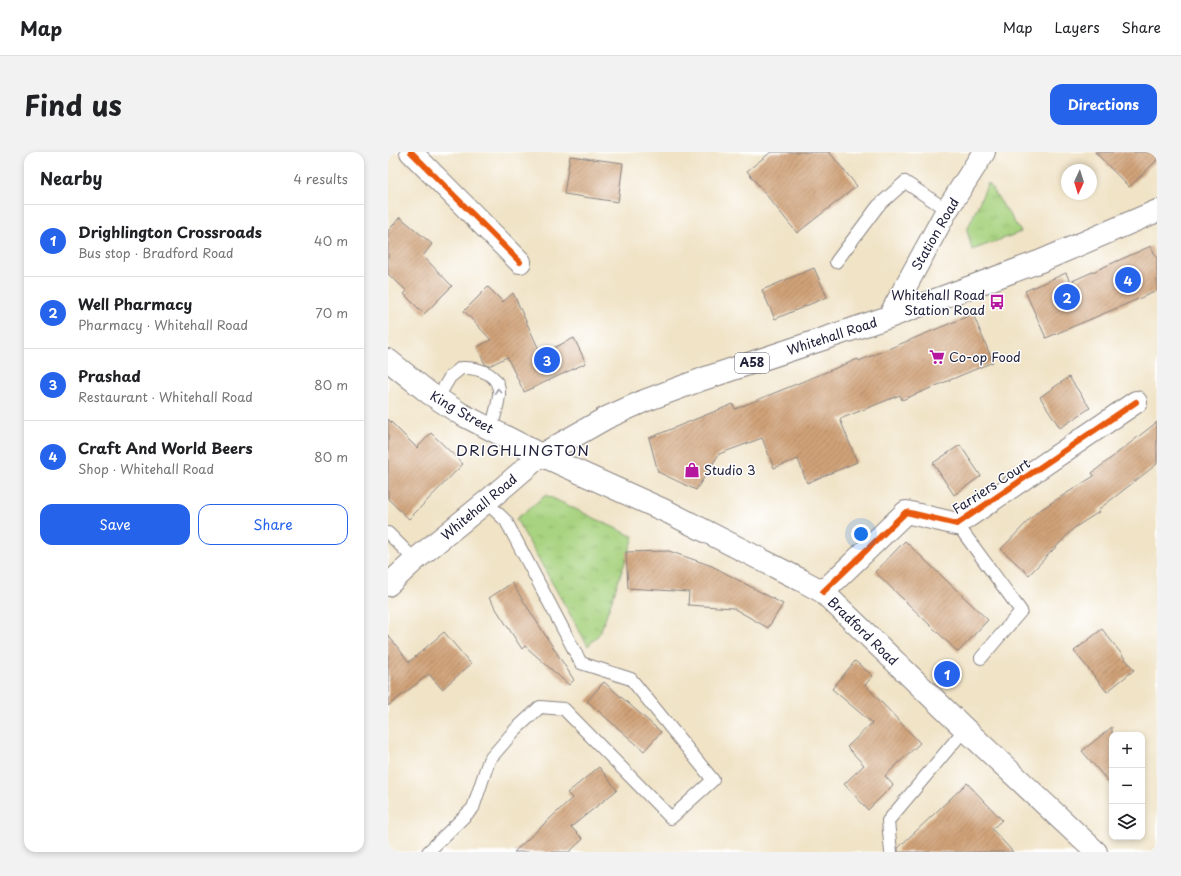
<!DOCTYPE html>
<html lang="en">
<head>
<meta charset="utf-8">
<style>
  :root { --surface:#fff; --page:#f2f2f2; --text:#202124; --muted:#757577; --line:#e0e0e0; --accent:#2563eb }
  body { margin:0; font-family:"Playpen Sans",sans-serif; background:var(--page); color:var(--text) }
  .controls { position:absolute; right:12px; bottom:12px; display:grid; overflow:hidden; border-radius:8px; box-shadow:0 2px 6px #0003 }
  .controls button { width:36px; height:36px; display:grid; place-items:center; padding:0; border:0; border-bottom:1px solid var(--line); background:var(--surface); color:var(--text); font:20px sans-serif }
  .compass { position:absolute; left:673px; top:12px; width:36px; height:36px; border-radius:50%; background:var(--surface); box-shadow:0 2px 6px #0003; rotate:184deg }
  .you { position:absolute; left:473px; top:382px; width:14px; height:14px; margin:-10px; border:3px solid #fff; border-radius:50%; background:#1a73e8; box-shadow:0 0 0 6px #1a73e833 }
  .badge { display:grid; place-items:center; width:26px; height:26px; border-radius:50%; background:var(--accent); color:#fff; font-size:13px; font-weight:700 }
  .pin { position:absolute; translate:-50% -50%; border:2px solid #fff; box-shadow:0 1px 4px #0006 }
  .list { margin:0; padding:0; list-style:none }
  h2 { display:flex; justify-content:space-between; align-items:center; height:52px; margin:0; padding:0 16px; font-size:17px }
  h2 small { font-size:13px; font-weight:400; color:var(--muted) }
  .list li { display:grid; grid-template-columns:26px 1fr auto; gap:12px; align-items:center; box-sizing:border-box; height:72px; padding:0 16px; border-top:1px solid var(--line) }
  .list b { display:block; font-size:15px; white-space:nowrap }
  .list p { margin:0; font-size:13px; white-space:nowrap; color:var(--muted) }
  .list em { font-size:13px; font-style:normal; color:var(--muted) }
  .actions { display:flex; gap:8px; padding:12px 16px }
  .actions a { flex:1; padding:9px 0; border:1px solid var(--accent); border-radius:12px; text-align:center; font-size:14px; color:var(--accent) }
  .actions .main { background:var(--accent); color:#fff }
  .icon { flex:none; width:22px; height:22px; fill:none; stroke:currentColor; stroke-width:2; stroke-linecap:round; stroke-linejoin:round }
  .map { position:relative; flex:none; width:769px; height:700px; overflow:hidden; border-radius:12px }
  header { display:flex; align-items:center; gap:24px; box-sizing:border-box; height:56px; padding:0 20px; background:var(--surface); border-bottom:1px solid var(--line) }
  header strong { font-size:19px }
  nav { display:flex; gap:22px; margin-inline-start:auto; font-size:14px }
  .intro { display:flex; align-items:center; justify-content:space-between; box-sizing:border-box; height:96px; padding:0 24px }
  h1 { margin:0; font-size:28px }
  .button { padding:10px 18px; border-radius:12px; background:var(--accent); color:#fff; font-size:14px; font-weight:700 }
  main { display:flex; gap:24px; padding:0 24px }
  aside { flex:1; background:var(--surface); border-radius:12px; box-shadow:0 2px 6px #0003 }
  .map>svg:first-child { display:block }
</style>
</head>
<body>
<header>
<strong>Map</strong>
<nav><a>Map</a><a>Layers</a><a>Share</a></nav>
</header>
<div class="intro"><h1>Find us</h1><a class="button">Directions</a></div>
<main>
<aside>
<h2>Nearby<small>4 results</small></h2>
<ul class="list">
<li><span class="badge">1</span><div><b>Drighlington Crossroads</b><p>Bus stop · Bradford Road</p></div><em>40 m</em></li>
<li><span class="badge">2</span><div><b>Well Pharmacy</b><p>Pharmacy · Whitehall Road</p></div><em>70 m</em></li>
<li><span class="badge">3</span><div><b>Prashad</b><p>Restaurant · Whitehall Road</p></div><em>80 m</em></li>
<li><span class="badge">4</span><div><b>Craft And World Beers</b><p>Shop · Whitehall Road</p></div><em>80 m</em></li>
</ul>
<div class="actions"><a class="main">Save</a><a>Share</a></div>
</aside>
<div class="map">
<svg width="769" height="700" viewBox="0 0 769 700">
  <defs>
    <pattern id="grass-tufts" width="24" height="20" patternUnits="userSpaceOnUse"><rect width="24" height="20" fill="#a8d380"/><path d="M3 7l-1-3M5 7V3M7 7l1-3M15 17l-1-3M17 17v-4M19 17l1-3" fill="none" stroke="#90b570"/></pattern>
    <pattern id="building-hatch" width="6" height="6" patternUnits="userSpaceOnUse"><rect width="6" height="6" fill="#d0a278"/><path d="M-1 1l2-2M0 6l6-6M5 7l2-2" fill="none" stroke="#a88464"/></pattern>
  </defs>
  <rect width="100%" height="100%" fill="#fff"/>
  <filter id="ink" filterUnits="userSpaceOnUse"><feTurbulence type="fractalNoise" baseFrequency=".025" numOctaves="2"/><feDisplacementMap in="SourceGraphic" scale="8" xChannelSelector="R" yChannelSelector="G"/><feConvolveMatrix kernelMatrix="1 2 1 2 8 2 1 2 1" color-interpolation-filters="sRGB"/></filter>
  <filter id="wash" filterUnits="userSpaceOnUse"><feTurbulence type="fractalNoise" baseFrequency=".012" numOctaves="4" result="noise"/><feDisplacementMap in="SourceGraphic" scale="16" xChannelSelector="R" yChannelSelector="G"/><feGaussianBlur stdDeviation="0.9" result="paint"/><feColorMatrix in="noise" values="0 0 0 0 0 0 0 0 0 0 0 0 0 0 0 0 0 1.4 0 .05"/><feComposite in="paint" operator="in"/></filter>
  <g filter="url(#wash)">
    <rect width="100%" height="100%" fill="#f0e3c6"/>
    <!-- grass -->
    <g fill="url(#grass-tufts)" stroke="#657a5e">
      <path d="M600 31 633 80 584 98 579 78Z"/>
      <path d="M158 343 246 385 212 481 200 494 128 367Z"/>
    </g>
    <g id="blocks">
      <!-- building -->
      <g fill="url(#building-hatch)">
        <path d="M383 0H441L469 34 409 81 359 19Z"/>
        <path d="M707 0H769V8L741 35Z"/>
        <path d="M182 4 235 11 230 50 176 42Z"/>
        <path d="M12 65 44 92 35 104 64 134 36 162 16 142 19 139 0 122V79Z"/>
        <path d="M763 94 769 107V139L658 186 637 139 678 121 682 130Z"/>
        <path d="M426 116 439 145 387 167 374 138Z"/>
        <path d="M100 135 115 150 125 141 153 202 186 186 198 211 136 240 119 205 101 214 97 212 89 195 103 188 76 159Z"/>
        <path d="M585 162 605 210 514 248 512 243 452 267 469 310 419 331 410 307 386 316 374 286 331 302 308 338 270 320 261 286 345 252 347 257 470 207 471 209Z"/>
        <path d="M681 225 702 256 672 276 652 245Z"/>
        <path d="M0 267 29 296 43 281 75 312 21 367 0 347Z"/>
        <path d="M769 270V312L710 358 711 360 686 376 641 423 613 397 649 360 706 324 704 321Z"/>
        <path d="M572 293 593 324 566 343 545 311Z"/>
        <path d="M517 389 600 468 570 500 487 420Z"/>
        <path d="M281 399 324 414 395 452 380 476 345 456 300 453 301 440 240 436 238 400Z"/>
        <path d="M124 431 186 528 181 533 137 494 134 497 101 446Z"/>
        <path d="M714 477 746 518 719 540 686 499Z"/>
        <path d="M56 480 83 512 54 537 41 522 0 554V483L21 510Z"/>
        <path d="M467 509 485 524 477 533 532 591 497 624 505 633 480 658 456 632 476 613 459 595 484 571 444 537Z"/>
        <path d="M216 530 273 580 256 599 199 549Z"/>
        <path d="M724 575V634L694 599Z"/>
        <path d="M211 615 229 638 183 675 195 687 181 700H126L184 646 179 641Z"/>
        <path d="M579 631 614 668 604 677 625 700H510V696Z"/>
      </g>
    </g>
  </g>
  <g filter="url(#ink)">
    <use href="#blocks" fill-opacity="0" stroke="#898280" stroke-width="1"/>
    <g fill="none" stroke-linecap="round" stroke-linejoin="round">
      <defs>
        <g id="lane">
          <path d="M448 110 490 54 517 30 559 58"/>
          <path d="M49 247 62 225 73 216C90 215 113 222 111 243 110 254 106 266 103 277"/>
          <path d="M569 372 633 459 593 506"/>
          <path d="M0 381 27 408"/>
          <path d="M40 700 85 656 101 608 127 578 152 555 176 557 283 666 325 628 243 527 193 511 118 369 98 350"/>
          <path d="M503 700 500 669 577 577"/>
        </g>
        <g id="street">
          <path d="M23 0 132 110"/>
          <path d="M435 440 518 360 569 372 748 250"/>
        </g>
        <g id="secondary">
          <path d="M501 165 559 58 596 0"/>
          <path d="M0 208 41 241 73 262 153 303 282 361 413 428 435 440 577 577 708 700"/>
        </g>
        <path id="primary" d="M0 433 27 408 98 350 153 303 218 266 256 249 315 227 501 165 653 109 769 59"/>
      </defs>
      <!-- lane casing -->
      <use href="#lane" stroke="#898280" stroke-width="14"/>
      <!-- street casing -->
      <use href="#street" stroke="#898280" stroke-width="24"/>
      <!-- secondary casing -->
      <use href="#secondary" stroke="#898280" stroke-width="24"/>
      <!-- primary casing -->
      <use href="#primary" stroke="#898280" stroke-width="24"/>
      <!-- lane -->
      <use href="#lane" stroke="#fff" stroke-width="12"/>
      <!-- street -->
      <use href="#street" stroke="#fff" stroke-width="22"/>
      <!-- secondary -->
      <use href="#secondary" stroke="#fff" stroke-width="22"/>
      <!-- primary -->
      <use href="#primary" stroke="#fff" stroke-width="22"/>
      <defs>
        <g id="cycleway">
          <path d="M23 0 132 110"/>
          <path d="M435 440 518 360 569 372 748 250"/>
        </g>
      </defs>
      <!-- cycleway casing -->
      <use href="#cycleway" stroke="#fff" stroke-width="8"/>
      <!-- cycleway -->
      <use href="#cycleway" stroke="#e8590c" stroke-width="6"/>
    </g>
    <!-- one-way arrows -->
    <defs><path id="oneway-chevron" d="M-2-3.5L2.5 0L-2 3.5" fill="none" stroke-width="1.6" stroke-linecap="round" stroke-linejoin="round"/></defs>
    <use stroke="#9c9ca7" href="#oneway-chevron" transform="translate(110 239) rotate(-94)"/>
  </g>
  <!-- icons -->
  <defs>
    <symbol id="bus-bare" viewBox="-9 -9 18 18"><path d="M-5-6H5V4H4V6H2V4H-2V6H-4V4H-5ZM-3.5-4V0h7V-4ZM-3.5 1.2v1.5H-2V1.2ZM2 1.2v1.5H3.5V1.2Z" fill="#b5179e" stroke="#fff" stroke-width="2.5" paint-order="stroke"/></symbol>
    <symbol id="supermarket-bare" viewBox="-9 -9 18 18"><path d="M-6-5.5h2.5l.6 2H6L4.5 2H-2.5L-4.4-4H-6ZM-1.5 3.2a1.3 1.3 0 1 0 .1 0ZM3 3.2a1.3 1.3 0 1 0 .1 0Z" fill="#b5179e" stroke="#fff" stroke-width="2.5" paint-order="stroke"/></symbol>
    <symbol id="shop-bare" viewBox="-9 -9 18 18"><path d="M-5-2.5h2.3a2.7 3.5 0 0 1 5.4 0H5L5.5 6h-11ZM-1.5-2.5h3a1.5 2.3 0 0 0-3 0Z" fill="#b5179e" stroke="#fff" stroke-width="2.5" paint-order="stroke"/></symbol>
  </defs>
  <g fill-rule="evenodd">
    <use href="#bus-bare" x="598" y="139" width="22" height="22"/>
    <use href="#supermarket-bare" x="538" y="194" width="22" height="22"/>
    <use href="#shop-bare" x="293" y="307" width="22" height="22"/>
  </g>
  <g text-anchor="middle" stroke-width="3" stroke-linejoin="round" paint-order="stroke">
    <!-- shield labels -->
    <rect fill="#fff" stroke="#646476" stroke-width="1" x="347" y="201" width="34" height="20" rx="3"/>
    <g font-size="12" font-weight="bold" fill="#22223b">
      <text x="364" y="215">A58</text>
    </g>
    <!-- street labels -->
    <g font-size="13" fill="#22223b" stroke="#fff">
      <text transform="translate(547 82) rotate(-60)" y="5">Station Road</text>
      <text transform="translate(444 184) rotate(-18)" y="5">Whitehall Road</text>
      <text transform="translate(74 260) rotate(30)" y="5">King Street</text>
      <text transform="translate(603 334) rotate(-33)" y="5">Farriers Court</text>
      <text transform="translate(91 355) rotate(-40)" y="5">Whitehall Road</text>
      <text transform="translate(475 479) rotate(44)" y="5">Bradford Road</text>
    </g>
    <!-- poi labels -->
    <g font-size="13" fill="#22223b" stroke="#fff" text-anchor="start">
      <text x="597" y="148" text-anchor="end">Whitehall Road<tspan x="597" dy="15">Station Road</tspan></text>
      <text x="561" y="210">Co-op Food</text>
      <text x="316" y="323">Studio 3</text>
    </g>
    <!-- quarter labels -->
    <g font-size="15" letter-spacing="1" fill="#22223b" stroke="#fff">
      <text x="135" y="304">DRIGHLINGTON</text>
    </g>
  </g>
</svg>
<div class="controls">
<button>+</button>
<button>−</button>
<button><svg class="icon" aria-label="layers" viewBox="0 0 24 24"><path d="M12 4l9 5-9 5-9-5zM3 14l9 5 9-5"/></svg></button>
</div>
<svg class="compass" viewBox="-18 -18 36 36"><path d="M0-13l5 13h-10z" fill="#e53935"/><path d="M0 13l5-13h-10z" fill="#757577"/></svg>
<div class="you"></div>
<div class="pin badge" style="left:559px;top:522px">1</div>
<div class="pin badge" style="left:679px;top:145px">2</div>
<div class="pin badge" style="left:159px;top:208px">3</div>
<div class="pin badge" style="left:740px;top:128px">4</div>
</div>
</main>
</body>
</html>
